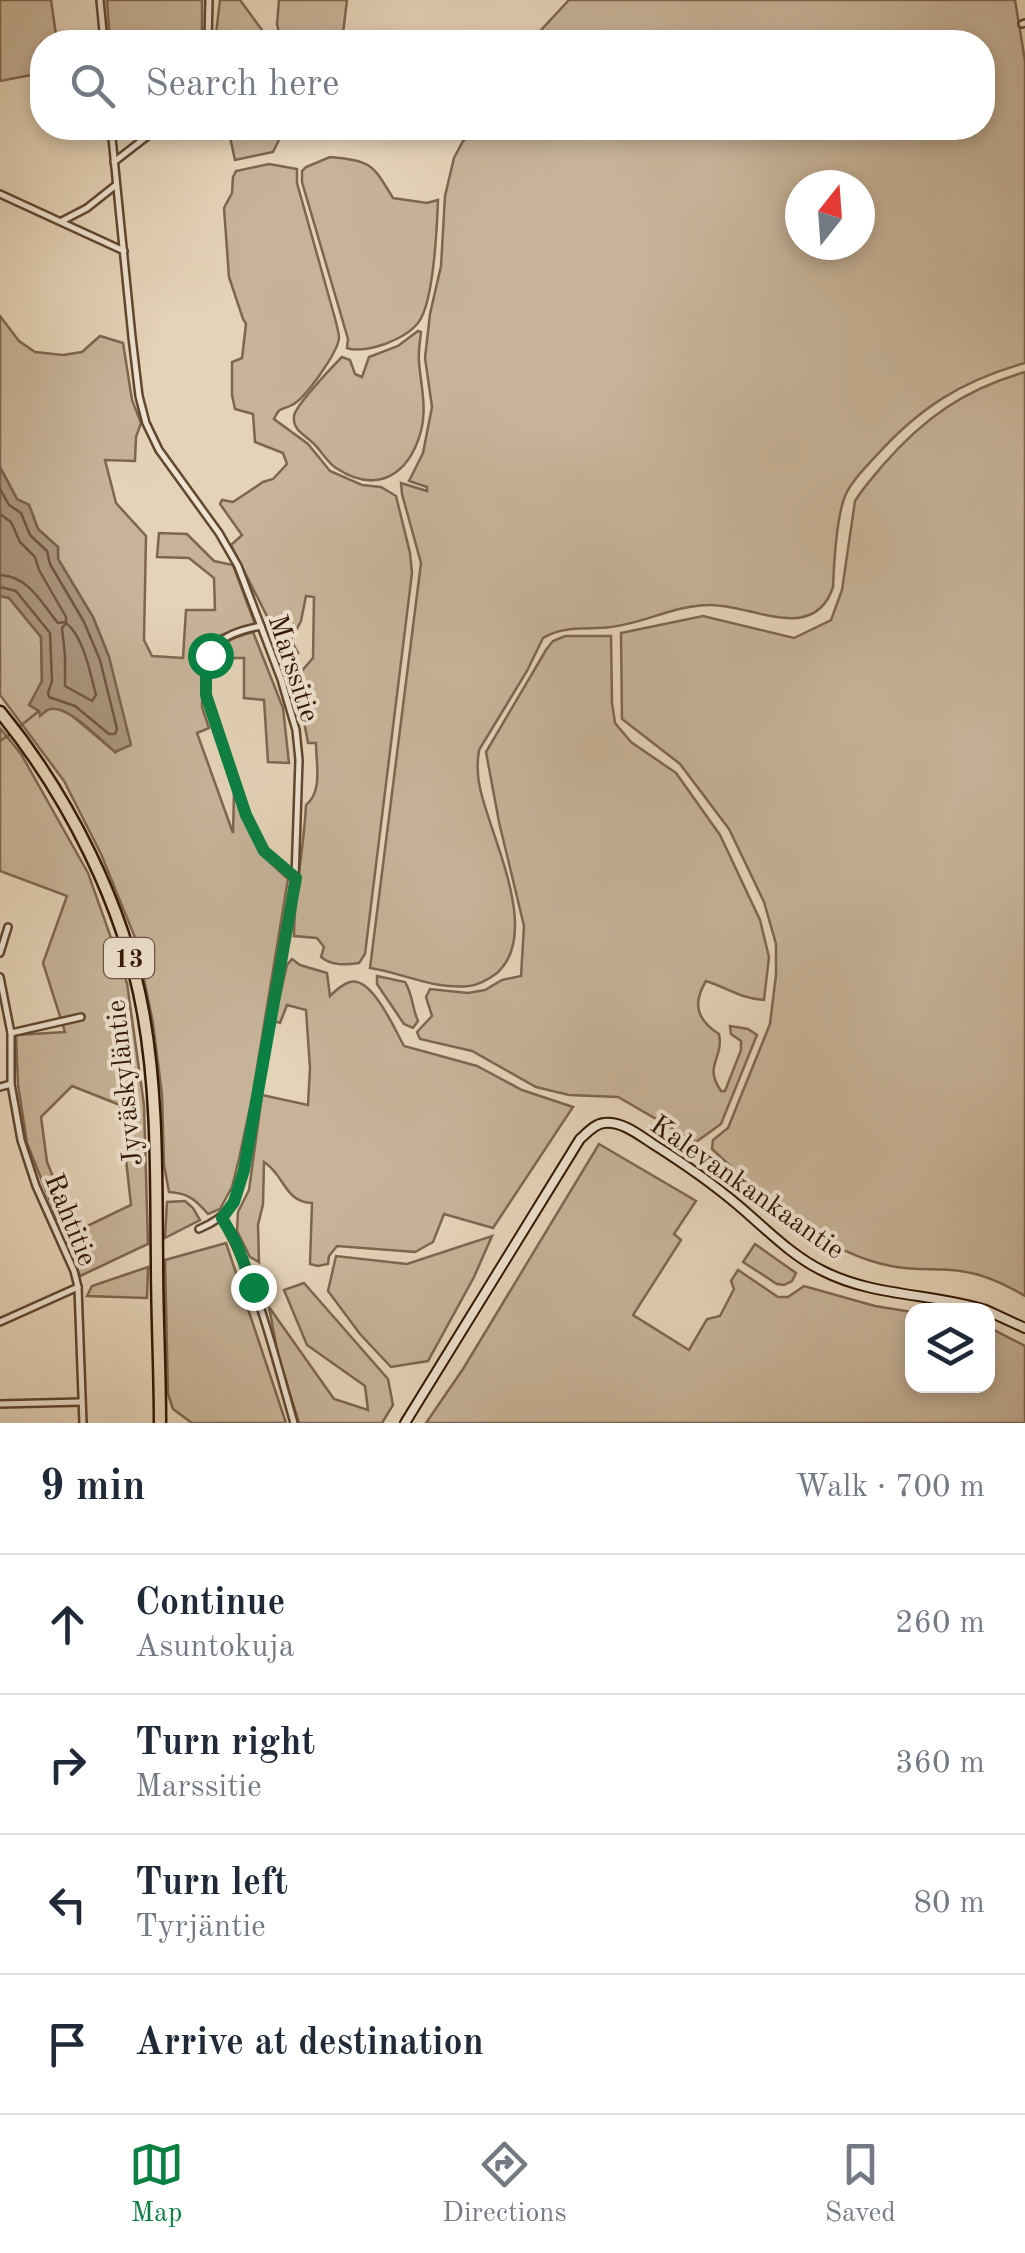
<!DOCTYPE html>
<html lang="en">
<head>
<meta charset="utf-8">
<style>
  :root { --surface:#fff; --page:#f6f6f7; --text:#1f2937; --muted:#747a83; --line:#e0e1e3; --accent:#0b8043 }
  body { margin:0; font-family:"Old Standard TT",serif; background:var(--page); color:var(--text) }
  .controls { position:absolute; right:30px; bottom:30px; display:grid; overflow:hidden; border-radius:20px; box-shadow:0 5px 15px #0003 }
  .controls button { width:90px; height:90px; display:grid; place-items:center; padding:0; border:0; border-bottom:2px solid var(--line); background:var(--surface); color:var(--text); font:50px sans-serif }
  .compass { position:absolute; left:785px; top:170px; width:90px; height:90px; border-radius:50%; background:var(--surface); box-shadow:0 5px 15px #0003; rotate:17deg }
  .stop { position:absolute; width:30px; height:30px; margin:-22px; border:8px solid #0b8043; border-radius:50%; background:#fff }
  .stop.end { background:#0b8043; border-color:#fff; box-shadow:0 2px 10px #0008 }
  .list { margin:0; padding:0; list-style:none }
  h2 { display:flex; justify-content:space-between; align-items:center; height:130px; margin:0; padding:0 40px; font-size:42px }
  h2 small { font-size:32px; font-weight:400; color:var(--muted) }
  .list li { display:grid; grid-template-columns:65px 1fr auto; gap:30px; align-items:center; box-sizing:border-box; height:140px; padding:0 40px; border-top:2px solid var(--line) }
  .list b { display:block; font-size:38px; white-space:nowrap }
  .list p { margin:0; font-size:32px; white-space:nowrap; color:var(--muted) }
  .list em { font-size:32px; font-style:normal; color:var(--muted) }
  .icon { flex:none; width:55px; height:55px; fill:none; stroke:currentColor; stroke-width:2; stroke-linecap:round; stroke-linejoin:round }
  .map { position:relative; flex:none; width:1025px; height:1423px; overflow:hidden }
  .search { position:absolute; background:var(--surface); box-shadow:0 5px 15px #0003; left:30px; right:30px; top:30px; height:110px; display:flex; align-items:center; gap:25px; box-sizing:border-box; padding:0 35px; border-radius:40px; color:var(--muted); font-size:38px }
  .sheet { height:690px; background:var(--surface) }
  nav { display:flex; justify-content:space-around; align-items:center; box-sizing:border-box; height:140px; border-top:2px solid var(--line); background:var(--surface); font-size:28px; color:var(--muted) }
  nav a { display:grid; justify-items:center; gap:5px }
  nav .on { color:var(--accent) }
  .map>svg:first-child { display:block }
</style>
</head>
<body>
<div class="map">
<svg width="1025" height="1423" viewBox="0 0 1025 1423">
  <rect width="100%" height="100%" fill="#e5d3b7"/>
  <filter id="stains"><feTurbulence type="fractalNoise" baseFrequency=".002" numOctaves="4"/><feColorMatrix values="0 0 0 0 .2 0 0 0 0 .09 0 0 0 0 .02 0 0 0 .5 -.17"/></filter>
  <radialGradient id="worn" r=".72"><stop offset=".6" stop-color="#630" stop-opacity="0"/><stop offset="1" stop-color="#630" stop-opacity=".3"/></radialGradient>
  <!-- green -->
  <g fill="#c7b398" stroke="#7e664e" stroke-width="2.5" fill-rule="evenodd">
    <path d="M0 0H51L57 42H42V73L0 81Z"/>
    <path d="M107 0H202V42H110Z"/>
    <path d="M220 0H240L267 37V42H215Z"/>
    <path d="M279 0H347L342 42H281L277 24Z"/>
    <path d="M569 0H1015L1025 61V363C961 381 919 408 875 457 865 468 852 480 846 494 837 513 834 563 833 587 814 645 750 604 710 605 675 605 645 623 611 627 589 630 563 625 543 638L527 671 479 750C477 763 477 775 480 788 490 836 542 933 497 973 489 979 479 985 469 986 435 990 403 973 370 968L421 563 402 494 401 483 427 491V487L409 481 423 453 432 407 425 358 430 314 441 266 445 196 454 158 463 141 480 128H982V42H530ZM860 185V245H800V185Z"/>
    <path d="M228 128H285L273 152 235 160Z"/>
    <path d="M330 157C371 161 372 163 393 198L427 203 438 200C437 227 434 303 418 323 409 334 397 339 385 344 373 348 358 352 347 348L348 339 302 182V171L306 167Z"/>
    <path d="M269 164 297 169V183L336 322C337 327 339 333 339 338 338 352 305 399 292 405 281 411 281 405 274 419L308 444 330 471 362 485 381 487 396 496 410 553 412 573 365 954 359 963C346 965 332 966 321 957L324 947 317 938 294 936C294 892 304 849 306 805 323 791 316 764 316 743H308L303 716 310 713V688L300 682V673L313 658 314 597 306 596 301 621 291 640 298 653 288 658 231 545 242 535 220 504 222 500 233 502 263 482 273 479 287 464 283 453 255 442 253 414 235 409 232 395V362L242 358 246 324 243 319 229 277 224 208 232 193 233 177 236 171Z"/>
    <path d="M0 316 19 341 35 352 63 355 82 352 100 336 123 343 132 400 141 423 136 437 135 461 105 460 116 503 146 536 144 640 152 656 183 658 186 610H215L214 578 189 558 157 557 159 533 187 534 214 561 233 565 255 624 221 635 210 647 203 677 202 707 209 728 197 733 233 833 234 793 243 817 263 856 288 879 252 1098 239 1159 232 1187 220 1209 208 1214C196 1200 188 1193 169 1192L164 1165 162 1095 153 1023 136 940 101 854 64 781 0 695V596L9 598 41 637 42 681 30 705 39 711 56 708 70 714 115 752 109 657 93 617 58 559V547L38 529 29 505 17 499 0 467Z"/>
    <path d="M418 331 421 332C420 342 418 352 419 362 421 386 427 407 421 431 409 475 377 495 336 468 328 463 322 452 315 445 307 436 292 431 294 416 295 406 333 366 342 357L350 360 355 374 362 377 369 357 398 346Z"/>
    <path d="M1025 372V1296C1005 1284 984 1274 960 1271 938 1268 913 1271 891 1266 820 1252 763 1196 712 1149L713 1140 728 1128 770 1024 776 975V944L764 902 729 829 680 764 622 719 621 633 703 616 794 638 831 620 842 590 855 501C863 488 873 477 883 465 924 418 965 389 1025 372Z"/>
    <path d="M253 632 283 708 289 763 268 762 264 700 244 698V658H213C221 641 236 637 253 632Z"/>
    <path d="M565 636H611L612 703 615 723 631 742 676 773 720 835 760 920 769 957 764 1000C739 998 728 988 706 981 692 1004 697 1020 719 1034 724 1059 703 1065 721 1091H725L741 1050V1041L731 1034 730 1026 748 1029 757 1035 721 1124 696 1142 618 1097 569 1095 536 1087 472 1051 420 1039 417 1032 432 1016 426 997 430 989 468 993 485 990 502 980 521 976 524 926 499 822 486 752 546 650 553 641Z"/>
    <path d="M0 728 21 754 88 873 127 983 144 1105 148 1244 80 1276 64 1237 131 1205 120 1105 72 1086 41 1117 47 1162 69 1216 57 1219 27 1143 18 1085 16 1035 65 1032 43 963 67 896 0 871Z"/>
    <path d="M292 959 300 965 327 973 330 996C335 991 343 984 350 982 372 976 395 1030 404 1046L477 1066 522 1090 573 1107 493 1228 444 1214 433 1242 415 1252 337 1246 329 1256 328 1264 318 1266 310 1264 312 1203C284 1202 285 1175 264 1162L263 1204 258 1225 259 1262 250 1257 237 1231 238 1212 249 1190 262 1095 308 1105 310 1068 306 1010 287 1005 280 1023 274 1021 287 965Z"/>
    <path d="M377 976 405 982C413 995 412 1008 418 1021L413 1028 404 1024 377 984Z"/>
    <path d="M599 1144 696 1201 674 1234 681 1240 633 1315 689 1350 707 1319 720 1316 734 1289 731 1281 738 1270 778 1297H788L804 1286 875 1306 912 1312V1386H988V1327L1025 1346V1423H426L463 1369Z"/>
    <path d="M185 1201 193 1208 200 1220 165 1238 167 1202Z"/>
    <path d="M492 1236 474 1277 428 1361 391 1367 360 1334 328 1291 336 1256 407 1264Z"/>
    <path d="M226 1243 286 1423H192L173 1409 168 1394 165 1260Z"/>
    <path d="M755 1244 796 1273 792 1281 784 1285 777 1284 743 1262Z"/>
    <path d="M148 1267 147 1298 87 1296 92 1286Z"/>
    <path d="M304 1283 388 1379 393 1405 382 1423H299L278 1355 269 1307 334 1399 368 1410 365 1386 307 1345 284 1290Z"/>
  </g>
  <!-- water -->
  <path fill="#a9937a" stroke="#7b624a" stroke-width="2.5" d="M0 467 17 499 29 505 38 529 58 547V559L93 617 109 657 131 745 115 752C102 741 71 709 55 709 48 708 45 712 40 716L39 711 29 705 42 681 41 637 9 598 0 596Z"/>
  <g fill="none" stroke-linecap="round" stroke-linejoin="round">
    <!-- shore -->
    <g stroke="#6f563e" stroke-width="2.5">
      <path d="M0 489 9 505 21 513 30 535 47 551 50 564 84 622 100 660 117 729 115 734H109L75 706 49 697 48 693 52 681 50 633 16 591 0 587"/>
      <path d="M0 514 11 522 20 542 35 557 39 570 66 617V622L58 623C41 602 28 576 0 575"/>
      <path d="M66 623C84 637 90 673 96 695L92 701 65 686V656L62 628Z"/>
    </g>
    <!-- stream -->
    <g stroke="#7b624a" stroke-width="2.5">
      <path d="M19 727 39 711"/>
      <path d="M0 741 9 735"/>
    </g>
    <defs>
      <g id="street">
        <path d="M100 0 104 42"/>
        <path d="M1022 24 1025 23"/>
        <path d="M208 42 209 0"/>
        <path d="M111 128 132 337 139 396 146 423 159 450 219 533 238 566 281 679 296 730 299 760 295 878 244 1170C236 1202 230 1216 199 1229"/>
        <path d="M114 162 158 128"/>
        <path d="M0 194 124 251"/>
        <path d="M62 221 87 208 116 185"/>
        <path d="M261 626C215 635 205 648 206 695L246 815 265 851 295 878"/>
        <path d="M0 953 8 927"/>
        <path d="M0 977 11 1033V1084L21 1140 36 1186 74 1271 78 1287 83 1423"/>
        <path d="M11 1033 81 1017"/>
        <path d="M0 1087 11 1084"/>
        <path d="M222 1219C258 1282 274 1354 294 1423"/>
        <path d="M0 1322 78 1287"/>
        <path d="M0 1404 82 1402"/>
      </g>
      <g id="secondary">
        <path d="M988 1311 1025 1328"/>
        <path d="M405 1423 580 1139C587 1133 594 1124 604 1123 622 1121 639 1135 653 1144 683 1163 712 1183 739 1206 766 1229 792 1256 823 1271 874 1297 932 1293 986 1310"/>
      </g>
      <path id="highway" d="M0 712C68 795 124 906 143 1012 158 1094 156 1179 157 1263 157 1316 160 1370 160 1423"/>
    </defs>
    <!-- street casing -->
    <use href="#street" stroke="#614730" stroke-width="10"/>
    <!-- secondary casing -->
    <use href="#secondary" stroke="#351803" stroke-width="12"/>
    <!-- highway casing -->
    <use href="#highway" stroke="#351803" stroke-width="15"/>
    <!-- street -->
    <use href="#street" stroke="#eee2d0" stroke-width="5"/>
    <!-- secondary -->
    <use href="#secondary" stroke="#eee2d0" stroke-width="8"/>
    <!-- highway -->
    <use href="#highway" stroke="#e5d3b7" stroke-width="10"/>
  </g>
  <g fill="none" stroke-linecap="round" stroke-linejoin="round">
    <!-- route -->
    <path stroke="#0b8043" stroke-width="12" d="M210 655 206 676V695L246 815 264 851 296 878 244 1170 234 1202 222 1218 236 1242 253 1287"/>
  </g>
  <g text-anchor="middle" stroke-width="8" stroke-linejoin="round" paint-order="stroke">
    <!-- shield labels -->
    <rect fill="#eee2d0" stroke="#6c5540" stroke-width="2.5" x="104" y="938" width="50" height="40" rx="8"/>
    <g font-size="25" font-weight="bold" fill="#351803">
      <text x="129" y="967">13</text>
    </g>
    <!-- street labels -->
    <g font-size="28" fill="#351803" stroke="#eee2d0">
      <text transform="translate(295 668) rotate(72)" y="10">Marssitie</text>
      <text transform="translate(123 1083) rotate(-96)" y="10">Jyväskyläntie</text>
      <text transform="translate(748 1186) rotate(35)" y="10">Kalevankankaantie</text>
      <text transform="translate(72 1219) rotate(68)" y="10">Rahtitie</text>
    </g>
  </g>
  <rect width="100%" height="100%" filter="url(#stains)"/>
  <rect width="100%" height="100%" fill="url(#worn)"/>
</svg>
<div class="controls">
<button><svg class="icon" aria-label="layers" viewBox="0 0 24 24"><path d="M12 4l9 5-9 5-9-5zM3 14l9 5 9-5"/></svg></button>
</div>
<svg class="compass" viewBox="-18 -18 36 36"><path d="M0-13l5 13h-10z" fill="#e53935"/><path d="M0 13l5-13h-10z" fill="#747a83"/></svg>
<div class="stop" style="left:210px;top:655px"></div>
<div class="stop end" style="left:253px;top:1287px"></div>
<div class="search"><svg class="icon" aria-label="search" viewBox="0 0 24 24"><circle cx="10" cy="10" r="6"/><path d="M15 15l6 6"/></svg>Search here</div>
</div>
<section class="sheet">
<h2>9 min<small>Walk · 700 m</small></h2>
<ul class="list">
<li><svg class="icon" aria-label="ahead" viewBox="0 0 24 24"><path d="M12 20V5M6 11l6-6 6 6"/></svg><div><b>Continue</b><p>Asuntokuja</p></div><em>260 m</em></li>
<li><svg class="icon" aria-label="right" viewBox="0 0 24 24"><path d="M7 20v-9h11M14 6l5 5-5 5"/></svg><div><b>Turn right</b><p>Marssitie</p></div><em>360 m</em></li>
<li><svg class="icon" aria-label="left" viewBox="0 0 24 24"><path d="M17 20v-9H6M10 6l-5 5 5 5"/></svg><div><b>Turn left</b><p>Tyrjäntie</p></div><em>80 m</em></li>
<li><svg class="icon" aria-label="arrive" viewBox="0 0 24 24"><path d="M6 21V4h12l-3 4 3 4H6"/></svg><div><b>Arrive at destination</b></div></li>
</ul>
</section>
<nav>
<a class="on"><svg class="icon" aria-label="map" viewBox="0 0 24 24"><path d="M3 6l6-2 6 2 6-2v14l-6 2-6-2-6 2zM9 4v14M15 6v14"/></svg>Map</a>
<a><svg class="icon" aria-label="directions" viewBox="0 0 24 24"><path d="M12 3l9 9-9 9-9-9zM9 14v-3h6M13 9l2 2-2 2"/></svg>Directions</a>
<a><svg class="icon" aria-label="saved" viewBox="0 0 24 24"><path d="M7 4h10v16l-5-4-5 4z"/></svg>Saved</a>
</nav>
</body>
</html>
